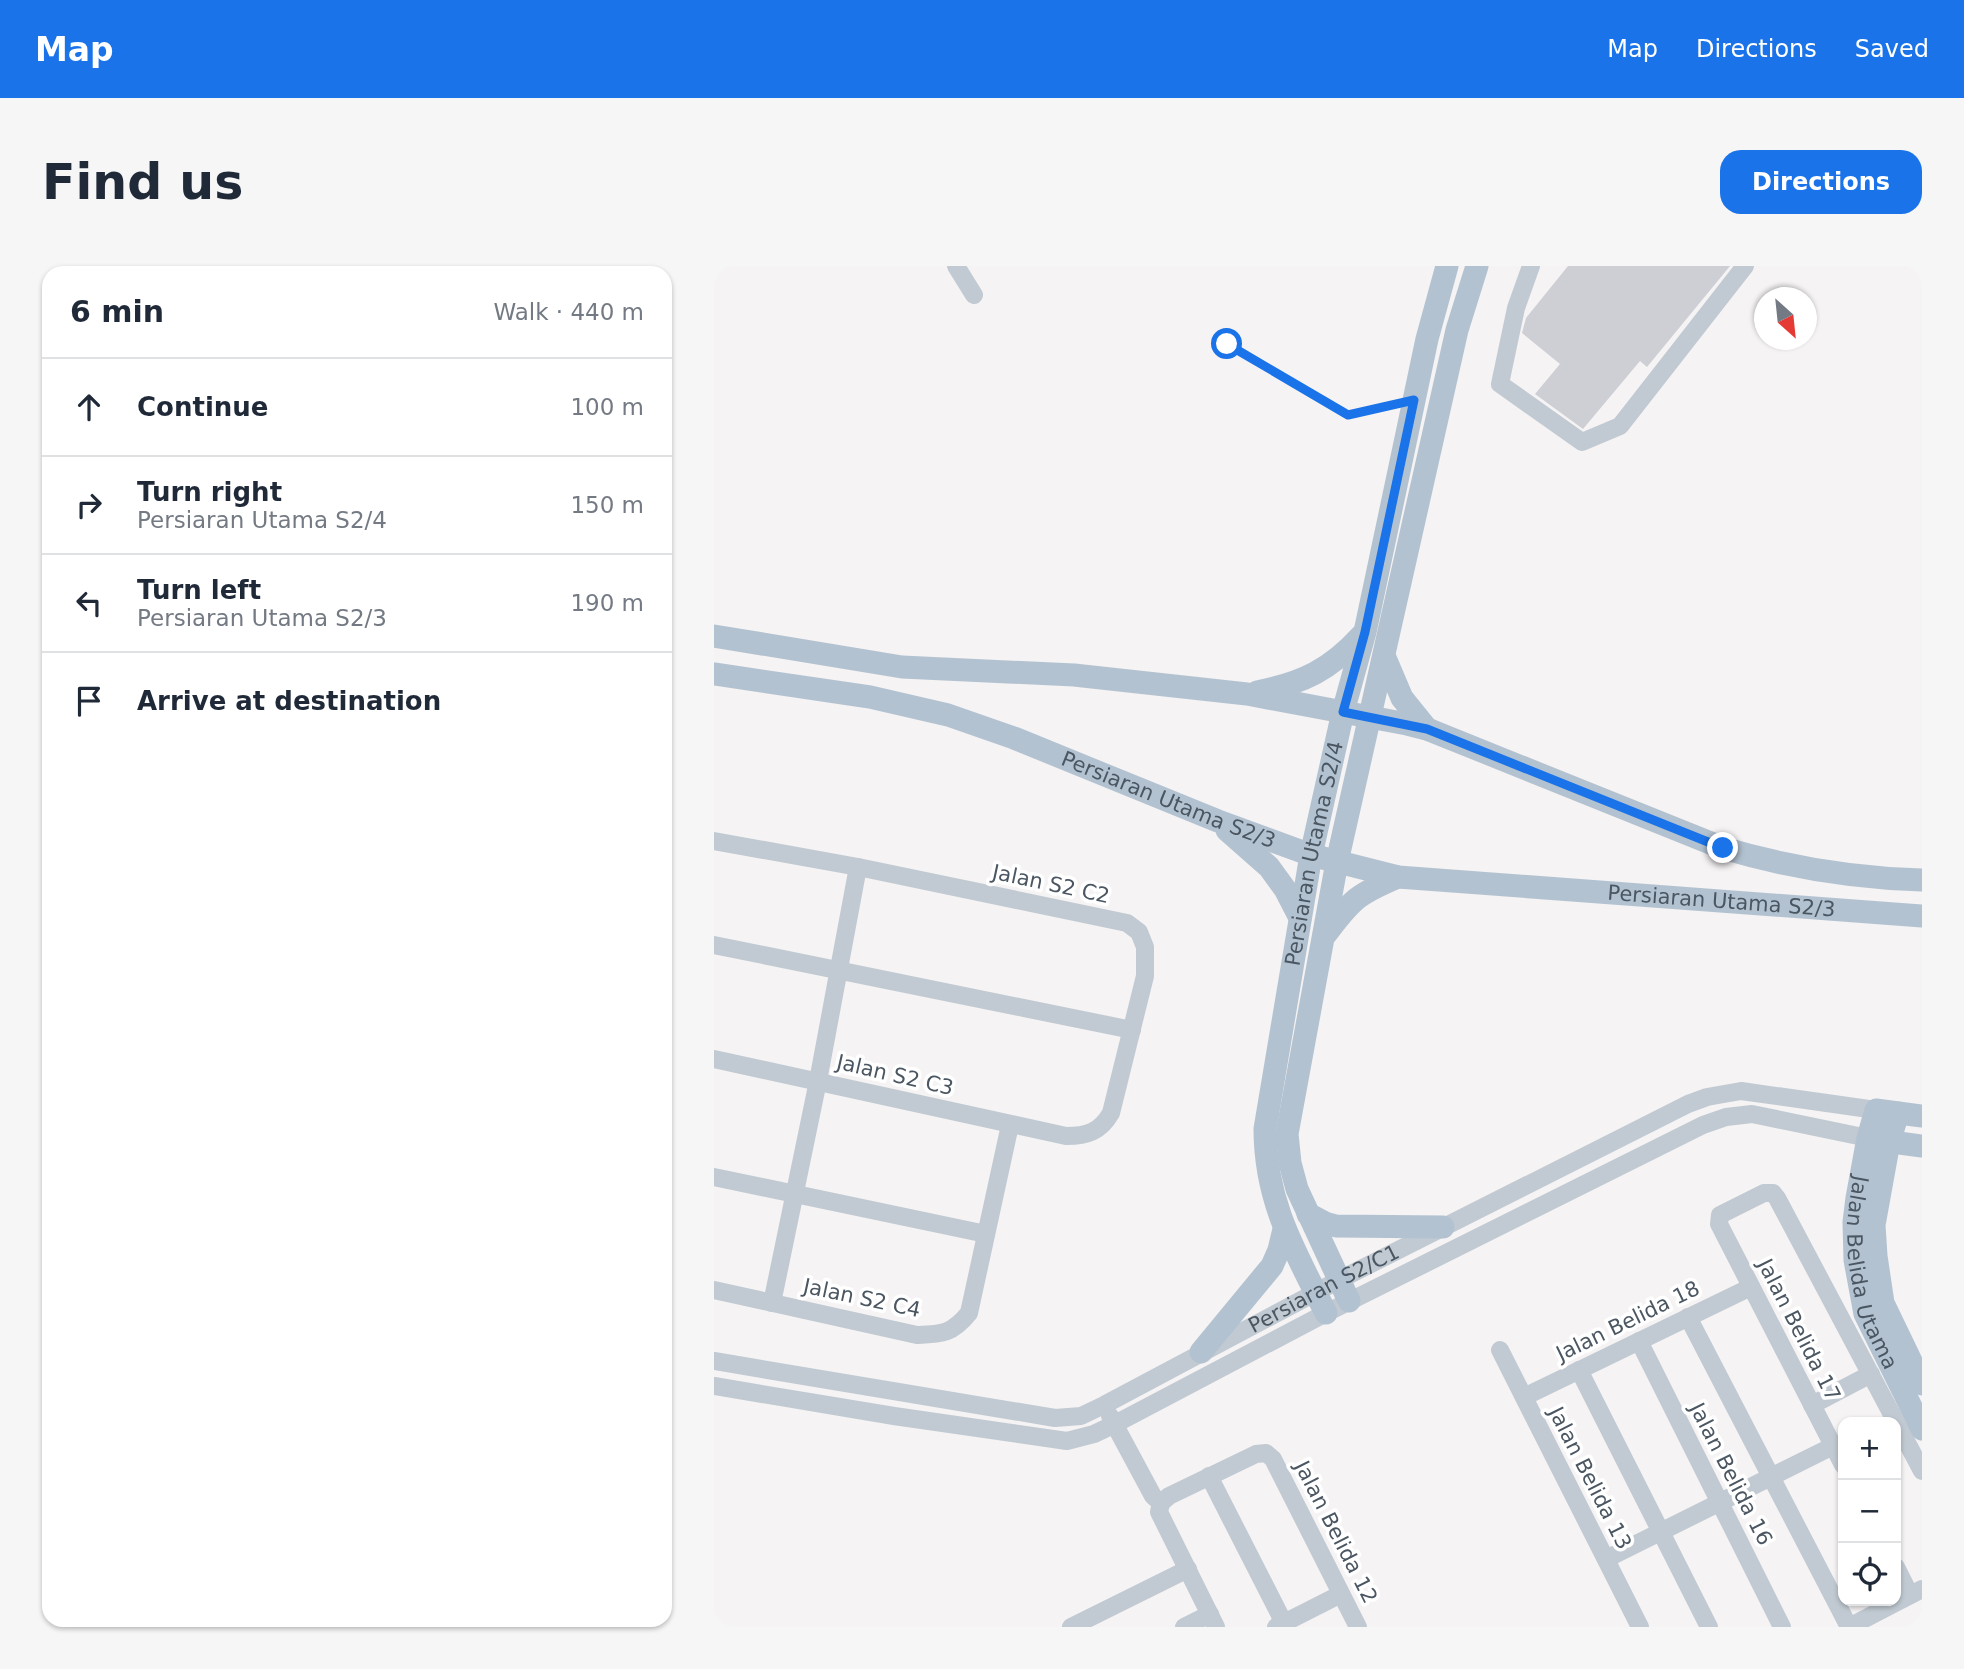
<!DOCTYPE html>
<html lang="en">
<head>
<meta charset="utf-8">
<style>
  :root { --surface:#fff; --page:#f6f6f7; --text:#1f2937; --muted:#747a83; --line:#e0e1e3; --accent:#1a73e8 }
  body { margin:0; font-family:"DejaVu Sans",sans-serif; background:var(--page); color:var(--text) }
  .controls { position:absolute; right:21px; bottom:21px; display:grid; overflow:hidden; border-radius:14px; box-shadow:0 2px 5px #0004 }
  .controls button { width:63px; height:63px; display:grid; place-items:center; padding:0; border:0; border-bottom:2px solid var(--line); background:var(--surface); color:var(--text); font:35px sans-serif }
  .compass { position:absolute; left:1040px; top:21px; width:63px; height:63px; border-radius:50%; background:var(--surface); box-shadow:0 2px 5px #0004; rotate:153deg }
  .stop { position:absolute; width:21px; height:21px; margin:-16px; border:5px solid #1a73e8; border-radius:50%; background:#fff }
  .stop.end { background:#1a73e8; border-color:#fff; box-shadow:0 2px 7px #0008 }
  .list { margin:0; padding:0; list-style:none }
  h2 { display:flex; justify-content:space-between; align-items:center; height:91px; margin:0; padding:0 28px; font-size:30px }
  h2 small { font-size:23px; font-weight:400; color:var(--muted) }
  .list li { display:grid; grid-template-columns:46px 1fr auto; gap:21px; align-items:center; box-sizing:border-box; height:98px; padding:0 28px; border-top:2px solid var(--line) }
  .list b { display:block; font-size:26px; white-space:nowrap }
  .list p { margin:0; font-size:23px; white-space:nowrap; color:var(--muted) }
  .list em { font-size:23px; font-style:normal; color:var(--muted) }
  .icon { flex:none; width:38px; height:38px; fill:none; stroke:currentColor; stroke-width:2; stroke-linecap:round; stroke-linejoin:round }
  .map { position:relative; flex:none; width:1208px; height:1361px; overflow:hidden; border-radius:21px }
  header { display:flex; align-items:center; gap:42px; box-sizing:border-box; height:98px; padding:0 35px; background:var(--accent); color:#fff }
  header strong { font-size:33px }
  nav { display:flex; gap:38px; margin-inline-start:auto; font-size:24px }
  .intro { display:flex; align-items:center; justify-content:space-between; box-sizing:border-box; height:168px; padding:0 42px }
  h1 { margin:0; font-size:49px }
  .button { padding:18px 32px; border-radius:21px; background:var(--accent); color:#fff; font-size:24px; font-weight:700 }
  main { display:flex; gap:42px; padding:0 42px }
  aside { flex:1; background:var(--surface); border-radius:21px; box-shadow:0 2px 5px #0004 }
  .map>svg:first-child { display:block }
</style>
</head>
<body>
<header>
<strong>Map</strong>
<nav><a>Map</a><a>Directions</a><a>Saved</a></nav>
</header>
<div class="intro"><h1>Find us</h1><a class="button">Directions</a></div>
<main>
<aside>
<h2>6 min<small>Walk · 440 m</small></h2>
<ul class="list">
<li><svg class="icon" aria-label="ahead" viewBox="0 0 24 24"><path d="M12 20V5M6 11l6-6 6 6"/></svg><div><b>Continue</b></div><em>100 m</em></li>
<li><svg class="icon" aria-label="right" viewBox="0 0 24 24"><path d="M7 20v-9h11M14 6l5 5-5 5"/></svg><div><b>Turn right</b><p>Persiaran Utama S2/4</p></div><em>150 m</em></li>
<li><svg class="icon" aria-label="left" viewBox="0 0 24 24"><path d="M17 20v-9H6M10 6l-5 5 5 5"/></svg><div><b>Turn left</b><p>Persiaran Utama S2/3</p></div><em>190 m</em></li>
<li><svg class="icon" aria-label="arrive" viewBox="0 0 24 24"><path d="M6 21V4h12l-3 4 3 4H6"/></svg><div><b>Arrive at destination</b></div></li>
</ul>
</aside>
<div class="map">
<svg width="1208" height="1361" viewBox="0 0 1208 1361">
  <rect width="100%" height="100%" fill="#f5f3f3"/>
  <!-- building -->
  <path fill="#cdcfd5" d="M854 0H1016L933 101 926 95 869 163 821 128 846 98 808 67 812 52Z"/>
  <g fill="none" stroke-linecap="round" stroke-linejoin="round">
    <!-- path -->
    <path stroke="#7ad0a6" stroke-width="2.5" stroke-dasharray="5 3.5" stroke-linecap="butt" d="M513 78 634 149 680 139"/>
    <!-- minor -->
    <g stroke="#c1cad2" stroke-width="18">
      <path d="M242 0 260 29"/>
      <path d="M817 0 802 42 786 118 868 176 906 160 1031 0"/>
      <path d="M0 575 144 601 413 657 425 666 431 681V710L397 847C386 866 373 870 352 870L0 793"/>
      <path d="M0 679 418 764"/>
      <path d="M0 911 272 968"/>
      <path d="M0 1024 203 1069C228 1068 238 1068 255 1047L296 859"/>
      <path d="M58 1037 104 815 144 601"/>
      <path d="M974 1051 1135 1361"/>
      <path d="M925 1075 1068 1361"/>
      <path d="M786 1084 926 1361"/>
      <path id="s1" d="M0 1095 341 1152 367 1150 390 1139 625 1014 974 838 993 831 1027 825 1162 844"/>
      <path d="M865 1104 995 1361"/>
      <path d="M0 1120 180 1150 353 1175 380 1168 401 1158 612 1047 989 859 1012 851 1038 848 1154 872"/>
      <path d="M810 1131 1037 1021"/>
      <path d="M1098 1139 1157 1108"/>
      <path d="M396 1150 439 1230 447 1237"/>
      <path d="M1129 1199 1005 958 1006 949 1050 927H1059L1063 932 1208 1205"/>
      <path d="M495 1210 572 1361"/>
      <path d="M447 1237 455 1230 542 1188 552 1187 559 1193 644 1361"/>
      <path d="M447 1237 445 1246 502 1361"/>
      <path d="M892 1293 1119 1180"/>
      <path d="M1182 1301 1196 1329"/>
      <path d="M357 1361 474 1303"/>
      <path d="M470 1361 496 1348"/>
      <path d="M562 1361 627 1328"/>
      <path d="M1135 1361 1208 1323"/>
    </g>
    <!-- major -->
    <g stroke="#b3c2d1" stroke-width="23">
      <path d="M0 370 188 401 360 409 533 428 693 458 713 463 1009 582C1073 601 1141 612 1208 614"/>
      <path d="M671 392 688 432 713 463"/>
      <path id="s2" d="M0 408 156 431 234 449 300 472 504 555 597 589 684 611 1208 650"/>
      <path d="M543 426C589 417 616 404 648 369"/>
      <path d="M513 564 555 601 571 623 586 652"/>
      <path d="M612 668C638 633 644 628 684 611"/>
      <path d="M1184 847 1175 876 1160 959 1162 990 1169 1037 1208 1118"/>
      <path id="s3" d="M1208 850 1162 844 1154 872 1143 932 1140 956 1141 994 1151 1048 1208 1163"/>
      <path d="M1163 874 1208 880"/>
      <path d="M594 948 611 957 622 960 729 961"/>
      <path d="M635 1035 583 923 576 897 573 868 623 596 743 64 763 0"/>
      <path id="s4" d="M612 1047C580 984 551 935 551 863L597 589 629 446 651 366 713 73 733 0"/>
      <path d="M487 1086 558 1000 565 984 570 963"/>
    </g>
  </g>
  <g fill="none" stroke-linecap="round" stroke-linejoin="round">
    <!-- route -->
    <path stroke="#1a73e8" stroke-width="9" d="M513 78 634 149 700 134 651 366 629 446 713 463 1009 582"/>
  </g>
  <g text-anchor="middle" stroke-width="7" stroke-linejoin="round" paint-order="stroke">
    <!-- street labels -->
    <g font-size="21" fill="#4a5661" stroke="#fff">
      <text dy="7" stroke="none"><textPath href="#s2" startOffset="474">Persiaran Utama S2/3</textPath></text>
      <text dy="7" stroke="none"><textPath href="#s4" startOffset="476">Persiaran Utama S2/4</textPath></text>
      <text transform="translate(337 618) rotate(12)" y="7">Jalan S2 C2</text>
      <text dy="7" stroke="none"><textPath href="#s2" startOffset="1041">Persiaran Utama S2/3</textPath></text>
      <text transform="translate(181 809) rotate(13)" y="7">Jalan S2 C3</text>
      <text dy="7" stroke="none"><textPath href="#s3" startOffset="214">Jalan Belida Utama</textPath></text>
      <text dy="7" stroke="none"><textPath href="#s1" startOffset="646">Persiaran S2/C1</textPath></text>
      <text transform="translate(148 1032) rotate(12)" y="7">Jalan S2 C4</text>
      <text transform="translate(914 1055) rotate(-26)" y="7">Jalan Belida 18</text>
      <text transform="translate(1085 1064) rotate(63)" y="7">Jalan Belida 17</text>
      <text transform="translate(1017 1208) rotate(63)" y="7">Jalan Belida 16</text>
      <text transform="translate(876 1212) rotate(63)" y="7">Jalan Belida 13</text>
      <text transform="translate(622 1266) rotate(63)" y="7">Jalan Belida 12</text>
    </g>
  </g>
</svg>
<div class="controls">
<button>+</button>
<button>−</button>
<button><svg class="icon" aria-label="locate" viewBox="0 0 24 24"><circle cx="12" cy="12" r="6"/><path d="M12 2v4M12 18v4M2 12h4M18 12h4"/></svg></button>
</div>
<svg class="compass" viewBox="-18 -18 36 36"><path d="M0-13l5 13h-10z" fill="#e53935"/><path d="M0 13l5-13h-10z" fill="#747a83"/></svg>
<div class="stop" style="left:513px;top:78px"></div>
<div class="stop end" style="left:1009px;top:582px"></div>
</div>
</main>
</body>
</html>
